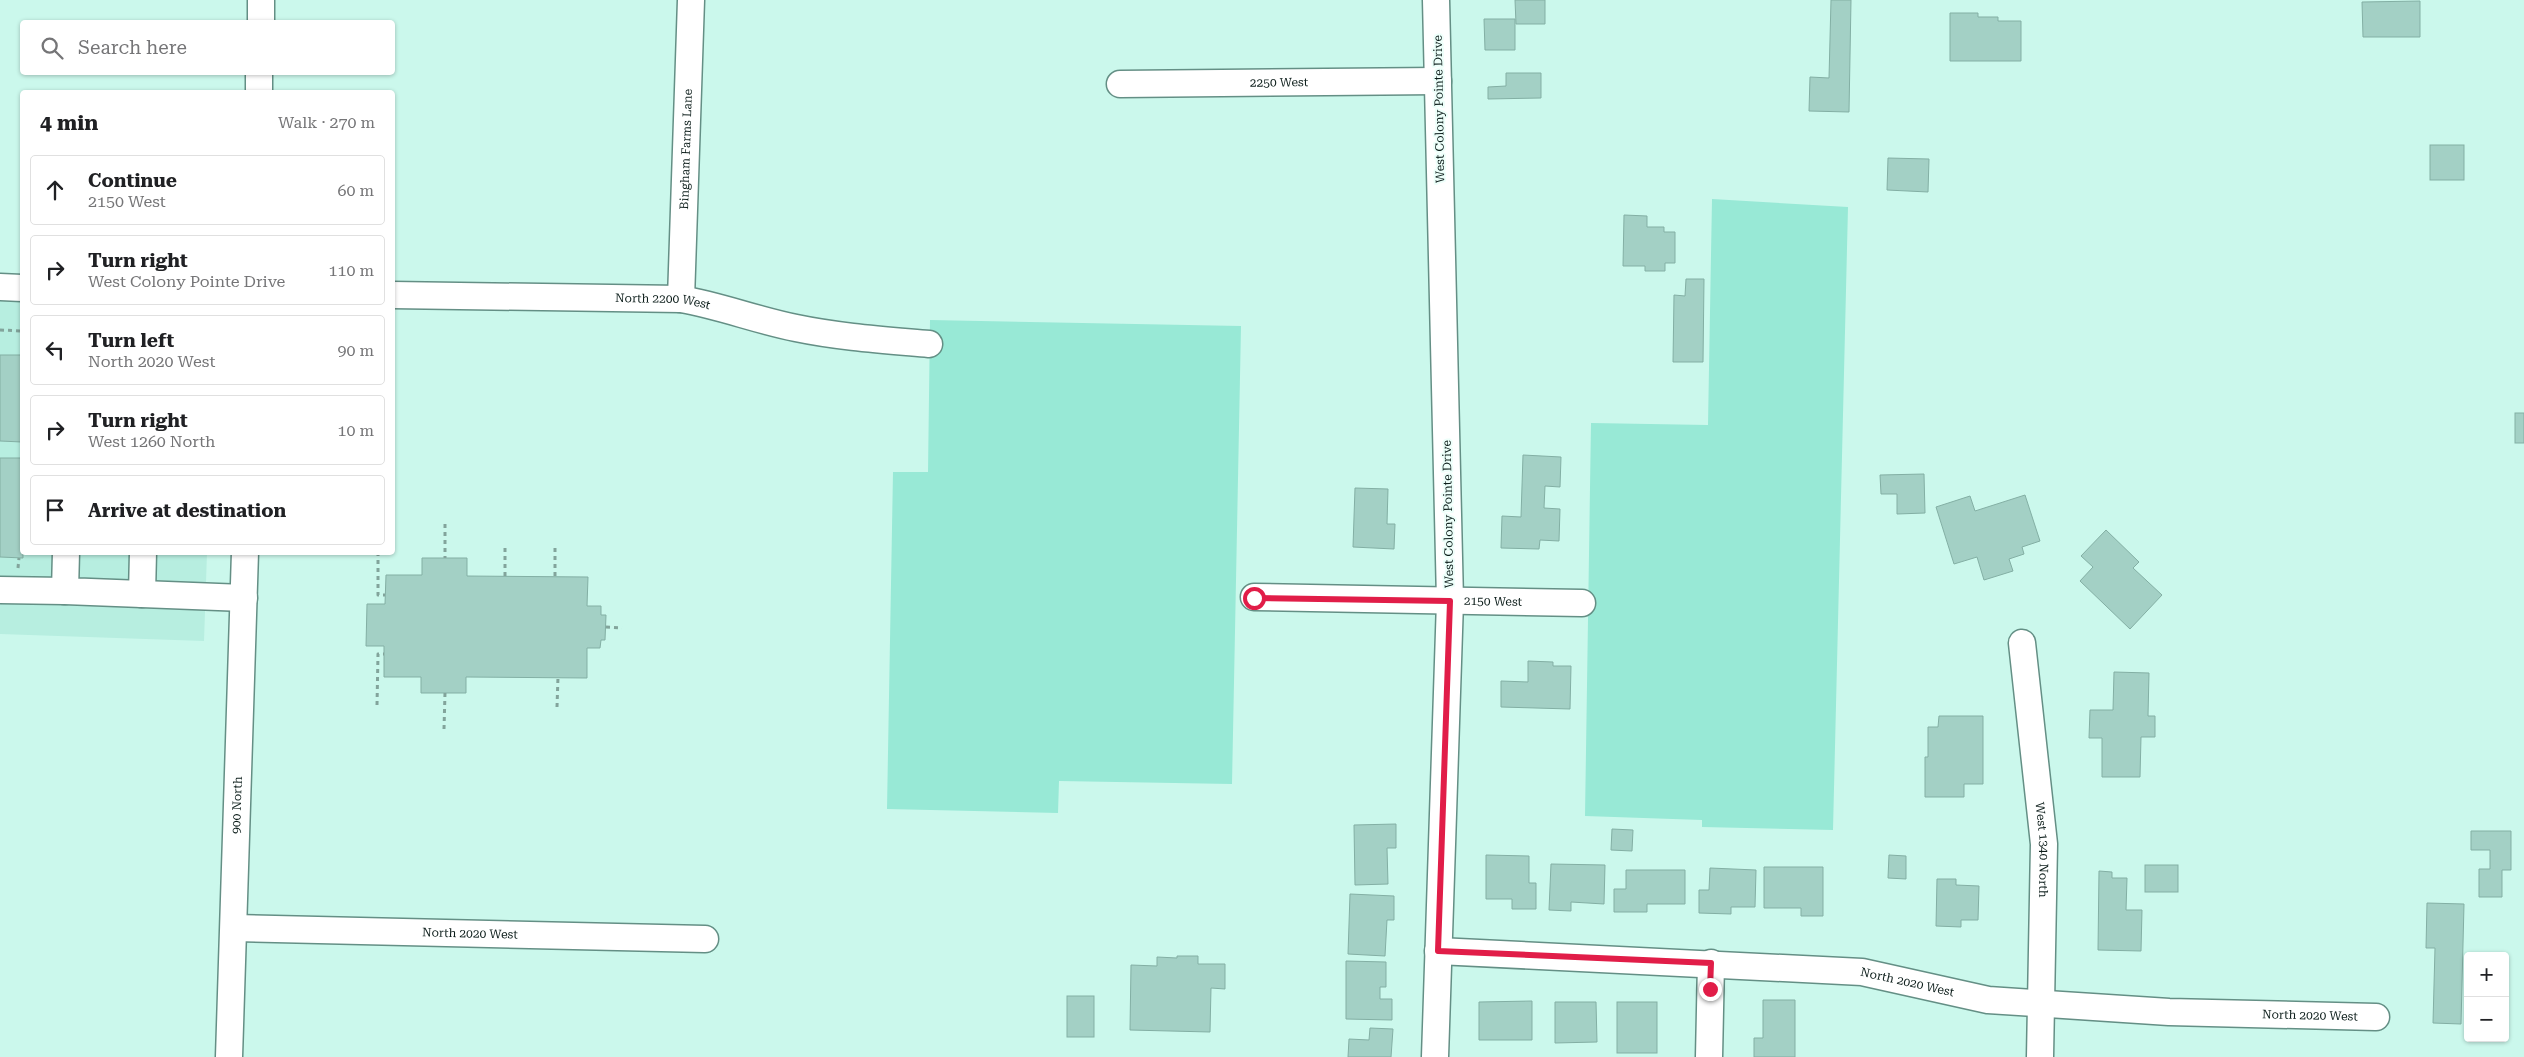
<!DOCTYPE html>
<html lang="en">
<head>
<meta charset="utf-8">
<style>
  :root { --surface:#fff; --page:#f2f2f2; --text:#202124; --muted:#757577; --line:#e0e0e0 }
  body { margin:0; font-family:"Roboto Serif",serif; background:var(--page); color:var(--text) }
  .controls { position:absolute; right:15px; bottom:15px; display:grid; overflow:hidden; border-radius:5px; box-shadow:0 1px 4px #0004 }
  .controls button { width:45px; height:45px; display:grid; place-items:center; padding:0; border:0; border-bottom:1px solid var(--line); background:var(--surface); color:var(--text); font:25px sans-serif }
  .stop { position:absolute; width:15px; height:15px; margin:-11px; border:4px solid #e11d48; border-radius:50%; background:#fff }
  .stop.end { background:#e11d48; border-color:#fff; box-shadow:0 1px 5px #0008 }
  .list { margin:0; padding:0; list-style:none }
  h2 { display:flex; justify-content:space-between; align-items:center; height:65px; margin:0; padding:0 20px; font-size:21px }
  h2 small { font-size:16px; font-weight:400; color:var(--muted) }
  .list li { display:grid; grid-template-columns:32px 1fr auto; gap:15px; align-items:center; box-sizing:border-box; height:70px; margin:0 10px 10px; padding:0 10px; border:1px solid var(--line); border-radius:5px }
  .list b { display:block; font-size:19px; white-space:nowrap }
  .list p { margin:0; font-size:16px; white-space:nowrap; color:var(--muted) }
  .list em { font-size:16px; font-style:normal; color:var(--muted) }
  .icon { flex:none; width:28px; height:28px; fill:none; stroke:currentColor; stroke-width:2; stroke-linecap:round; stroke-linejoin:round }
  .map { position:relative; flex:none; width:2524px; height:1057px; overflow:hidden }
  .search { position:absolute; background:var(--surface); box-shadow:0 1px 4px #0004; left:20px; top:20px; width:375px; height:55px; display:flex; align-items:center; gap:12px; box-sizing:border-box; padding:0 18px; border-radius:5px; color:var(--muted); font-size:19px }
  .panel { position:absolute; background:var(--surface); box-shadow:0 1px 4px #0004; left:20px; top:90px; width:375px; height:465px; border-radius:5px }
  .map>svg:first-child { display:block }
</style>
</head>
<body>
<div class="map">
<svg width="2524" height="1057" viewBox="0 0 2524 1057">
  <rect width="100%" height="100%" fill="#cbf8ec"/>
  <!-- built -->
  <path fill="#b7eee0" d="M0 273 22 274V552L207 553 204 641 0 634Z"/>
  <!-- green -->
  <g fill="#98e9d6">
    <path d="M1712 199 1848 207 1833 830 1702 827V820L1585 816 1591 423 1708 425Z"/>
    <path d="M930 320 1241 326 1232 784 1059 781 1058 813 887 809 893 472H928Z"/>
  </g>
  <!-- building -->
  <g fill="#a3d0c5" stroke="#83afa4">
    <path d="M1515 0H1545V24H1516Z"/>
    <path d="M1831 0H1851L1849 112 1809 111 1810 77 1829 78Z"/>
    <path d="M2420 1V37H2363L2362 2Z"/>
    <path d="M1950 13H1978V17H1998V21H2021V61H1950Z"/>
    <path d="M1484 19H1515V50H1485Z"/>
    <path d="M1506 73H1541V98L1488 99V87L1506 86Z"/>
    <rect x="2430" y="145" width="34" height="35"/>
    <path d="M1888 158 1929 159 1928 192 1887 190Z"/>
    <path d="M1624 215 1647 216V227H1664V232H1675V263H1665V271H1645V266H1623Z"/>
    <path d="M1686 279H1704L1703 362H1673L1674 295 1685 296Z"/>
    <path d="M0 355H22V442L0 441Z"/>
    <rect x="2515" y="413" width="9" height="30"/>
    <path d="M1523 455 1561 457 1560 487 1545 486 1544 508 1560 509 1559 541 1540 540 1539 549 1501 548 1502 516 1521 517Z"/>
    <path d="M0 458H21L23 558 0 557Z"/>
    <path d="M1924 474 1925 513 1897 514V494H1881L1880 475Z"/>
    <path d="M1355 488 1388 489 1387 524H1395L1394 549 1353 547Z"/>
    <path d="M2025 495 2040 541 2022 547 2024 554 2009 559 2013 571 1984 580 1977 557 1954 564 1936 507 1970 496 1975 511Z"/>
    <path d="M2106 530 2139 562 2133 568 2162 595 2130 629 2080 581 2093 567 2081 556Z"/>
    <path d="M422 558H467V576L588 577 587 606H601V615H606L605 640H601L600 648H587V678L466 677V693H421V677H384V646H366L367 604H385L386 575H422Z"/>
    <path d="M1528 661 1553 662V666H1571L1570 709 1501 707V681L1528 682Z"/>
    <path d="M2114 672 2149 673 2148 716H2155V737H2141L2140 777H2102V738H2089L2090 710H2113Z"/>
    <path d="M1939 716H1983V784H1964V797H1925V757H1928V727H1938Z"/>
    <path d="M1396 824V848H1387L1388 884 1355 885 1354 825Z"/>
    <path d="M1612 829 1633 830 1632 851 1611 850Z"/>
    <path d="M2471 831H2511V870H2502V897H2479V869H2490V850H2471Z"/>
    <path d="M1486 855 1529 856V883H1536V909H1512V899H1486Z"/>
    <path d="M1889 855 1906 856V879L1888 878Z"/>
    <path d="M1551 864 1605 865 1604 904 1571 902V911L1549 910Z"/>
    <rect x="2145" y="865" width="33" height="27"/>
    <path d="M1764 867H1823V916H1801V908H1764Z"/>
    <path d="M1710 868 1756 870 1755 907H1731V914L1699 913V890H1709Z"/>
    <path d="M1626 870H1685V904H1647V912H1614V889H1626Z"/>
    <path d="M2099 871 2112 872V878H2127L2126 910H2142L2141 951 2098 950Z"/>
    <path d="M1937 879H1956V885L1979 886 1978 920H1961V927L1936 926Z"/>
    <path d="M1350 894 1394 896V920H1387L1385 956 1348 954Z"/>
    <path d="M2427 903 2464 904 2461 1024 2433 1023 2435 948H2426Z"/>
    <path d="M1177 956H1198V964H1225V989L1211 988 1210 1032 1130 1030 1131 965 1157 966V957L1177 958Z"/>
    <path d="M1346 961 1386 962V987H1380V999H1392V1020L1346 1019Z"/>
    <rect x="1067" y="996" width="27" height="41"/>
    <path d="M1763 1000H1795V1057H1754V1038H1763Z"/>
    <path d="M1532 1001V1040H1479V1002Z"/>
    <path d="M1555 1002H1596L1597 1042 1555 1043Z"/>
    <rect x="1617" y="1002" width="40" height="51"/>
    <path d="M1370 1028 1393 1029 1391 1057H1348L1349 1039 1369 1040Z"/>
  </g>
  <g fill="none" stroke-linecap="round" stroke-linejoin="round">
    <defs>
      <g id="minor">
        <path d="M261 22V0"/>
        <path id="s1" d="M1120 84 1438 81"/>
        <path d="M259 92V72"/>
        <path d="M0 287 22 288"/>
        <path id="s2" d="M392 295 681 299C721 306 756 320 796 328 839 337 884 340 929 344"/>
        <path id="s3" d="M681 299 691 0"/>
        <path d="M66 552 65 591 244 598"/>
        <path d="M0 590 65 591"/>
        <path d="M142 594 143 552"/>
        <path id="s4" d="M1254 597 1582 603"/>
        <path id="s5" d="M2022 643 2044 844 2040 1057"/>
        <path id="s6" d="M235 928 705 939"/>
        <path id="s7" d="M1438 951 1862 972 1988 1000 2169 1012 2376 1017"/>
        <path id="s8" d="M229 1057 245 552"/>
        <path d="M1435 1057 1450 601 1436 0"/>
        <path d="M1709 1057 1711 963"/>
      </g>
    </defs>
    <!-- minor casing -->
    <use href="#minor" stroke="#648f85" stroke-width="29"/>
    <!-- path -->
    <g stroke="#82a49b" stroke-width="3" stroke-dasharray="4 4" stroke-linecap="butt">
      <path d="M0 330 22 331"/>
      <path d="M445 524V558"/>
      <path d="M378 552V595H385"/>
      <path d="M18 568 19 558"/>
      <path d="M505 576V545"/>
      <path d="M555 576V546"/>
      <path d="M606 627 622 628"/>
      <path d="M377 705 378 654H384"/>
      <path d="M557 707 558 677"/>
      <path d="M444 729 445 693"/>
    </g>
    <!-- minor -->
    <use href="#minor" stroke="#fff" stroke-width="26"/>
  </g>
  <g fill="none" stroke-linecap="round" stroke-linejoin="round">
    <!-- route -->
    <path stroke="#e11d48" stroke-width="6" d="M1254 598 1450 601 1438 951 1711 963 1710 989"/>
  </g>
  <g text-anchor="middle" stroke-width="4" stroke-linejoin="round" paint-order="stroke">
    <!-- street labels -->
    <g font-size="12" fill="#0c1d1a" stroke="#edfffa">
      <text dy="4" stroke="none"><textPath href="#s1" startOffset="159">2250 West</textPath></text>
      <text transform="translate(1439 109) rotate(-91)" y="4">West Colony Pointe Drive</text>
      <text dy="4" stroke="none"><textPath href="#s3" startOffset="150">Bingham Farms Lane</textPath></text>
      <text dy="4" stroke="none"><textPath href="#s2" startOffset="271">North 2200 West</textPath></text>
      <text transform="translate(1448 514) rotate(-91)" y="4">West Colony Pointe Drive</text>
      <text dy="4" stroke="none"><textPath href="#s4" startOffset="239">2150 West</textPath></text>
      <text dy="4" stroke="none"><textPath href="#s8" startOffset="252">900 North</textPath></text>
      <text dy="4" stroke="none"><textPath href="#s5" startOffset="208">West 1340 North</textPath></text>
      <text dy="4" stroke="none"><textPath href="#s6" startOffset="235">North 2020 West</textPath></text>
      <text dy="4" stroke="none"><textPath href="#s7" startOffset="471">North 2020 West</textPath></text>
      <text dy="4" stroke="none"><textPath href="#s7" startOffset="876">North 2020 West</textPath></text>
    </g>
  </g>
</svg>
<div class="controls">
<button>+</button>
<button>−</button>
</div>
<div class="stop" style="left:1254px;top:598px"></div>
<div class="stop end" style="left:1710px;top:989px"></div>
<div class="search"><svg class="icon" aria-label="search" viewBox="0 0 24 24"><circle cx="10" cy="10" r="6"/><path d="M15 15l6 6"/></svg>Search here</div>
<section class="panel">
<h2>4 min<small>Walk · 270 m</small></h2>
<ul class="list">
<li><svg class="icon" aria-label="ahead" viewBox="0 0 24 24"><path d="M12 20V5M6 11l6-6 6 6"/></svg><div><b>Continue</b><p>2150 West</p></div><em>60 m</em></li>
<li><svg class="icon" aria-label="right" viewBox="0 0 24 24"><path d="M7 20v-9h11M14 6l5 5-5 5"/></svg><div><b>Turn right</b><p>West Colony Pointe Drive</p></div><em>110 m</em></li>
<li><svg class="icon" aria-label="left" viewBox="0 0 24 24"><path d="M17 20v-9H6M10 6l-5 5 5 5"/></svg><div><b>Turn left</b><p>North 2020 West</p></div><em>90 m</em></li>
<li><svg class="icon" aria-label="right" viewBox="0 0 24 24"><path d="M7 20v-9h11M14 6l5 5-5 5"/></svg><div><b>Turn right</b><p>West 1260 North</p></div><em>10 m</em></li>
<li><svg class="icon" aria-label="arrive" viewBox="0 0 24 24"><path d="M6 21V4h12l-3 4 3 4H6"/></svg><div><b>Arrive at destination</b></div></li>
</ul>
</section>
</div>
</body>
</html>
